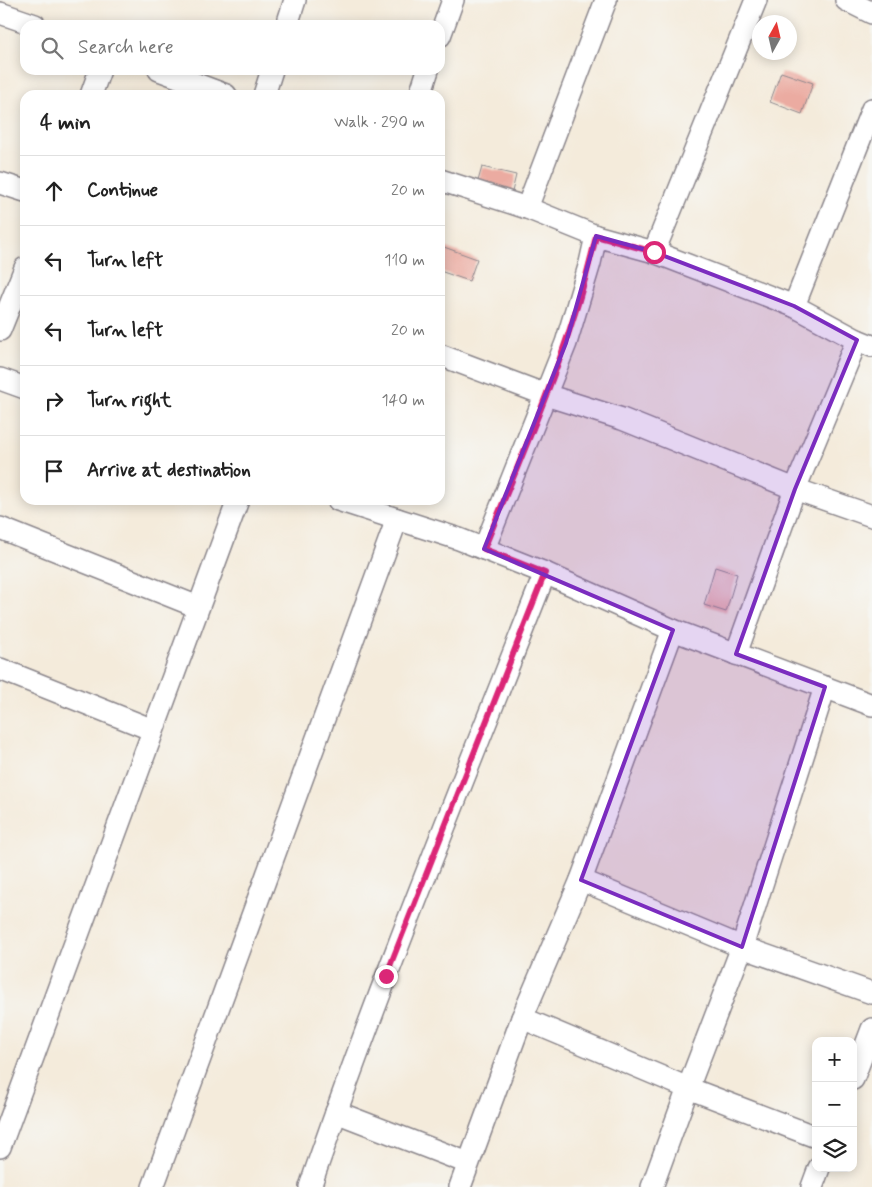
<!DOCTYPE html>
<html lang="en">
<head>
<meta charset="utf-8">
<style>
  :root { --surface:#fff; --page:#f2f2f2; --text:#222; --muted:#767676; --line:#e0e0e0 }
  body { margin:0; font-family:Mynerve,sans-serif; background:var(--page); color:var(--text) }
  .controls { position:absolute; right:15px; bottom:15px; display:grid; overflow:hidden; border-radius:10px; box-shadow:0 2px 12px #0003 }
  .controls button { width:45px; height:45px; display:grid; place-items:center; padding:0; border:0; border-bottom:1px solid var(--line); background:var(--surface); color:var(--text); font:25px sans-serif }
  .compass { position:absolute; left:752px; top:15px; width:45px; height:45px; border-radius:50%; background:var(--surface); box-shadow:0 2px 12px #0003; rotate:8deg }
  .stop { position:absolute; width:15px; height:15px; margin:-11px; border:4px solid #db2777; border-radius:50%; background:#fff }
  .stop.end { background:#db2777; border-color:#fff; box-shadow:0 1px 5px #0008 }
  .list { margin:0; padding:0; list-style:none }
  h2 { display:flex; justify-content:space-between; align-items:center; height:65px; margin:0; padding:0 20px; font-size:21px }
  h2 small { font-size:16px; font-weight:400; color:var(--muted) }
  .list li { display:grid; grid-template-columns:32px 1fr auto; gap:15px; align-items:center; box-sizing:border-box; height:70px; padding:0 20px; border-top:1px solid var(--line) }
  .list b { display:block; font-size:19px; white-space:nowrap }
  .list em { font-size:16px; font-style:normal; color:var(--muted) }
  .icon { flex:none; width:28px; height:28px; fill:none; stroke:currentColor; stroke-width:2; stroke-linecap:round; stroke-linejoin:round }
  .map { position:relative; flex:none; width:872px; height:1187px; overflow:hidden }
  .search { position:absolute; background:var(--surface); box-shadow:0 2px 12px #0003; left:20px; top:20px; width:425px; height:55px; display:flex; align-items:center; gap:12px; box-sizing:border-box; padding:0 18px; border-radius:15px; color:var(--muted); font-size:19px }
  .panel { position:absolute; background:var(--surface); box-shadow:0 2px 12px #0003; left:20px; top:90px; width:425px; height:415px; border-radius:15px }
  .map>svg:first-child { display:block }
</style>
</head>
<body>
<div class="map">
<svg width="872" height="1187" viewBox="0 0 872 1187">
  <rect width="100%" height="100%" fill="#f6f6f2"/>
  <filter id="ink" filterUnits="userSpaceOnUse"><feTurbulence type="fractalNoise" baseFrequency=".02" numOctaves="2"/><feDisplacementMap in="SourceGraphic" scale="10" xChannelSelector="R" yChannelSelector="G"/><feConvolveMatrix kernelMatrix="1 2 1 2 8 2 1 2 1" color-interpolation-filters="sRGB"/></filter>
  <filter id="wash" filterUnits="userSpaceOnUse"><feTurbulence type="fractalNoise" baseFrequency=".0096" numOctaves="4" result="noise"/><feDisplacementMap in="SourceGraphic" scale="20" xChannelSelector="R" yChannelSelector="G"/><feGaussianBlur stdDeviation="1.12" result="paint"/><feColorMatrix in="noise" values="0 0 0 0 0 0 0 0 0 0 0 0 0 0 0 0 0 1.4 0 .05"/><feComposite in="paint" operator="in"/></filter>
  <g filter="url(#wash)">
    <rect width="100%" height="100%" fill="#f4ebdb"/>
    <g id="blocks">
      <!-- building -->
      <g fill="#ebaba1">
        <path d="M781 72 813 83 802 114 770 102Z"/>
        <path d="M482 167 516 175 511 196 476 188Z"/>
        <path d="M444 247 477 259 469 281 440 271V259Z"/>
        <path d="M715 567 737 574 726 612 704 605Z"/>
      </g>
    </g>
  </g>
  <g filter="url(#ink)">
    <use href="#blocks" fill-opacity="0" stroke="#8b868b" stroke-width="1"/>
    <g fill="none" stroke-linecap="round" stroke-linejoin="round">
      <defs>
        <g id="street">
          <path d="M846 0 872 13"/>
          <path d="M0 13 35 25"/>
          <path d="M287 25 295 0"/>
          <path d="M440 36 453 0"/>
          <path d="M159 70 226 95"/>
          <path d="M91 95 100 70"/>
          <path d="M264 95 272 70"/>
          <path d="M420 95 428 70"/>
          <path d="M440 180 527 208 596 236 654 252 794 306 857 340 872 346"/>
          <path d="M0 183 25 191"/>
          <path d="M527 208 606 0"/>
          <path d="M654 252 756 0"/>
          <path d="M794 306 872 109"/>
          <path d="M0 330 25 268"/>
          <path d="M440 355 546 395 622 419 795 489 872 516"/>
          <path d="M0 379 25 388"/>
          <path d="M338 500 459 539 545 573 673 630 872 705"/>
          <path d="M0 528 198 607"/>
          <path d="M484 549 566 343 590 263 596 236"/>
          <path d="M736 654 795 489 857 340"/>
          <path d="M0 669 153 730"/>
          <path d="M581 880 742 947 872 993"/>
          <path d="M522 1018 688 1088 816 1137"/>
          <path d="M853 1079 872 1029"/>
          <path d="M336 1112 468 1163"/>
          <path d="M0 1147 238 500"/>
          <path d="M153 1187 397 519"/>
          <path d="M310 1187C381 980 465 777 545 573"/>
          <path d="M460 1187 522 1018 581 880 673 630"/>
          <path d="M652 1187 688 1088 742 947 825 687"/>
          <path d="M812 1187 819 1168"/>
        </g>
      </defs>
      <!-- street casing -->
      <use href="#street" stroke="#8b868b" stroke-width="24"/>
      <!-- street -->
      <use href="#street" stroke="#fff" stroke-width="21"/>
    </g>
  </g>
  <g fill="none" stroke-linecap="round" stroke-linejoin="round" filter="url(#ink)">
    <!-- route -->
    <path stroke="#db2777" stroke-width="6" d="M386 976 545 573 484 549C525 447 572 344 596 236L654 252"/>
  </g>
  <!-- marked area -->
  <path fill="#7b2cbf" fill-opacity="0.2" stroke="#7b2cbf" stroke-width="4" stroke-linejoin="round" d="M596 236 654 252 794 306 857 340 795 489 736 654 825 687 742 947 581 880 673 630 484 549 566 343Z"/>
</svg>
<div class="controls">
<button>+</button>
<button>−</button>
<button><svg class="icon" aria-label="layers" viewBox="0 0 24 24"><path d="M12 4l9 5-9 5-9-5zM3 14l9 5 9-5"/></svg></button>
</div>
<svg class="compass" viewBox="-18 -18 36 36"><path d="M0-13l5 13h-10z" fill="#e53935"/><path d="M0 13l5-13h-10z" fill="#767676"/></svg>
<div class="stop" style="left:654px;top:252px"></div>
<div class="stop end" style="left:386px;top:976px"></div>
<div class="search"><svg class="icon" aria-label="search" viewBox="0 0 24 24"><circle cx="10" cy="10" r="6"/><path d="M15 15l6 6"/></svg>Search here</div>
<section class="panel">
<h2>4 min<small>Walk · 290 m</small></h2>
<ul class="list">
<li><svg class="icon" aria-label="ahead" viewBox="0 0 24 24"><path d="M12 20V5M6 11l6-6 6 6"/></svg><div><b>Continue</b></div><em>20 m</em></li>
<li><svg class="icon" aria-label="left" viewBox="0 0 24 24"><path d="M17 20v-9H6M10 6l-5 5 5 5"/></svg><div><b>Turn left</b></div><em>110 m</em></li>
<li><svg class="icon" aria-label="left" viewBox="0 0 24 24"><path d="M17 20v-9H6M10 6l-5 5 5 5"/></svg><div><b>Turn left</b></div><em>20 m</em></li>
<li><svg class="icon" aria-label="right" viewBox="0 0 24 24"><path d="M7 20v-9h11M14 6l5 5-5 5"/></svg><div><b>Turn right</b></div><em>140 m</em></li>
<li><svg class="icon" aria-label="arrive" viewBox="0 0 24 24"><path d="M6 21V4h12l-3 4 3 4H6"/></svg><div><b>Arrive at destination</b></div></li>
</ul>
</section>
</div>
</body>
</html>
